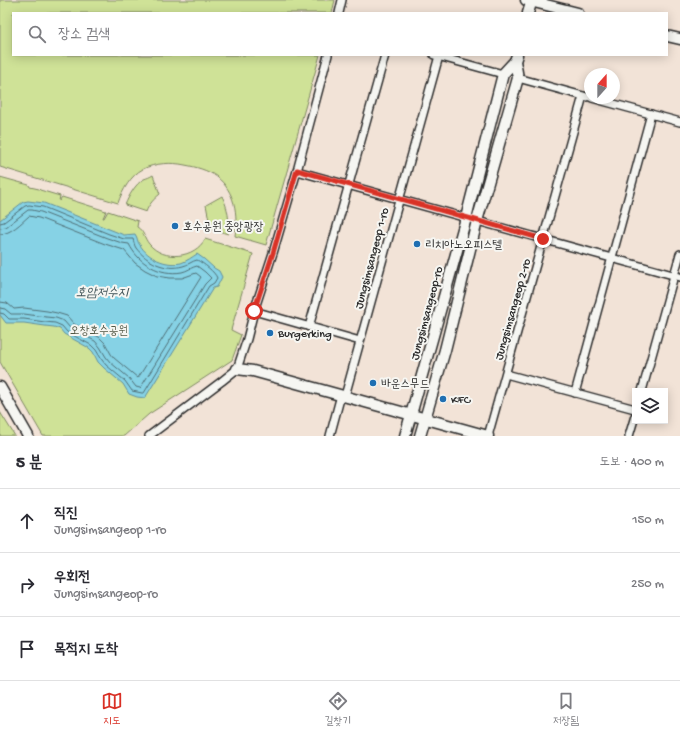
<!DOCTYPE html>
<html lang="ko">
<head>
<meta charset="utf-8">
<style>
  :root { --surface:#fff; --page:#f2f2f3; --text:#2b2b33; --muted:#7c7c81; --line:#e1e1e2; --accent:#d93025 }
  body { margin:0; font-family:"Gochi Hand","Poor Story",sans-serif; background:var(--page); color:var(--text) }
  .controls { position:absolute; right:12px; bottom:12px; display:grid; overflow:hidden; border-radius:0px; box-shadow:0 2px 10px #0003 }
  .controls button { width:36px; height:36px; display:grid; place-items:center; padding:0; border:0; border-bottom:1px solid var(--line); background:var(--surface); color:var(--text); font:20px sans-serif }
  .compass { position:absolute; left:584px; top:68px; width:36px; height:36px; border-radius:50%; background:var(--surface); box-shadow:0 2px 10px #0003; rotate:21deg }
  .stop { position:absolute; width:12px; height:12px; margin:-9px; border:3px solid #d93025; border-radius:50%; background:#fff }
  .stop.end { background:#d93025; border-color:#fff; box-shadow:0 1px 4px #0008 }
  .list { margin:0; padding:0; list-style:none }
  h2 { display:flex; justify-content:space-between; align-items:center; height:52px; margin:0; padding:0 16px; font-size:17px }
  h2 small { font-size:13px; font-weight:400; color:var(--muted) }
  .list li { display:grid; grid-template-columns:26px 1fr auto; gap:12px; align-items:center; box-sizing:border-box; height:64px; padding:0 16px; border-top:1px solid var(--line) }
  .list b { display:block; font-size:15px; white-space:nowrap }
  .list p { margin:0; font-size:13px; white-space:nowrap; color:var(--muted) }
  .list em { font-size:13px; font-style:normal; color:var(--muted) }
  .icon { flex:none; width:22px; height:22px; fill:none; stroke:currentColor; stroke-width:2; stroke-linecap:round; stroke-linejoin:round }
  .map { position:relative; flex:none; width:680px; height:436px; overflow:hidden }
  .search { position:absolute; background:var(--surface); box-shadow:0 2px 10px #0003; left:12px; right:12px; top:12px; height:44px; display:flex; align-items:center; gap:10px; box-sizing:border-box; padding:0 14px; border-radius:0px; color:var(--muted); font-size:15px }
  .sheet { height:244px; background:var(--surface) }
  nav { display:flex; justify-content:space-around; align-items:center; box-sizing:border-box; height:56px; border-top:1px solid var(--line); background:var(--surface); font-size:11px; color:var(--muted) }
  nav a { display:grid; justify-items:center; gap:2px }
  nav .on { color:var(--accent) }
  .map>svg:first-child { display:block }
</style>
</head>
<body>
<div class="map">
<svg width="680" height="436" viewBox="0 0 680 436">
  <rect width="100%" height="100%" fill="#f2e3d7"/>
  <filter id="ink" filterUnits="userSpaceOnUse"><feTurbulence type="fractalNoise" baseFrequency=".025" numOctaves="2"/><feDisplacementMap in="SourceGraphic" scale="8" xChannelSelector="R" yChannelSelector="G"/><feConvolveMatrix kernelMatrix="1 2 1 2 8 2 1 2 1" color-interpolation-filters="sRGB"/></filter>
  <g filter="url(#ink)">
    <!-- green -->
    <g fill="#cfe297" stroke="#7d8661">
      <path d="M0 0H335L332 13H13V55H320L266 245 235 236C238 213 235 192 217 177 208 170 196 167 185 165 172 162 155 163 143 169 131 175 122 191 118 203L0 167Z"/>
      <path d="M153 175 160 194C154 199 149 204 146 212L125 205C129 196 135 184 144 179 147 178 150 177 153 175Z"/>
      <path d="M0 177 29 185 30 187 39 189 40 190 60 196 59 201 62 197 106 211 103 218H104L108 211 138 221 137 227C144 231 144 238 149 244 164 262 195 258 205 239L253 254 231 330 241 335 232 360 149 414 124 436H43L0 362Z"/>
      <path d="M222 196C228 208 230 221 228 234L208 228 209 220 206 205Z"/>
      <path d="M0 412 15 436H0Z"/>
    </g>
    <!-- water -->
    <path fill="#86d2e5" stroke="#628f9b" d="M28 201 44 203 124 235 135 234C138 238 137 242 140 245 148 258 165 266 181 263 187 261 192 257 197 254L204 259 214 268 219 271 222 277 217 287 213 288 145 398 137 397 129 394 123 384 104 368 98 362 93 352 89 348 64 334 60 329 54 327 45 326 24 323H6L0 315V220L23 202Z"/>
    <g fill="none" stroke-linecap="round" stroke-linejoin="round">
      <!-- shore -->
      <g stroke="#4f6e75" stroke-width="1">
        <path d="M0 223 4 222 25 206 29 205 43 207 109 234 124 239H133C134 242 134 245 136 248 147 262 165 271 183 266 188 265 192 261 197 260 203 263 215 272 217 278L214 283 209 286 144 393H142L132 391 125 381 106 365 102 360 96 350 91 345 67 332 62 326 55 323 45 322 24 319H9L4 314 0 313"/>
        <path d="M0 228 6 227 28 210H32L41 212 107 238 122 243 129 244C138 263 160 276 182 272 187 271 192 267 197 266L205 272 211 278 205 284 141 387 140 388 136 387 129 378 110 362 106 357 100 347 95 341 70 328 64 321 56 318 46 317 24 314H11L5 309 0 308"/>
        <path d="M0 234C11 234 21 223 29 216L39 218 105 244 124 250 135 263 145 270 157 276 170 278H182L196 273 201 277 138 378 114 358 111 354 105 343 99 337 74 324 67 316 57 313 47 311 24 308 14 309 7 303 0 302"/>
      </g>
      <defs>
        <g id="street">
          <path d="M339 13 342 0"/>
          <path d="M434 55 503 74"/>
          <path d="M518 78 587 97"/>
          <path d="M592 98 680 122"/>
          <path d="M297 171 680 277"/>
          <path d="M254 311 360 341"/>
          <path d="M309 327 385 55"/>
          <path d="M506 374 635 409"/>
          <path d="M642 391 680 254"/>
          <path d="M575 393 651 114"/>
          <path d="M345 396 439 56"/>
          <path d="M149 436 222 381 237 369 247 339 254 311 273 253 297 171 328 55"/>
          <path d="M330 436 341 395"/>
          <path d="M488 436 583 96"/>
          <path d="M629 436 635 416"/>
        </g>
        <g id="secondary">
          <path d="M526 0 578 13"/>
          <path d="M528 13 532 0"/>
          <path d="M667 36 680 39"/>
          <path d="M237 369 253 371 488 436"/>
          <path d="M0 387 28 436"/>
          <path d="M405 436 466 218 503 74 515 61"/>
          <path d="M420 436 445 350 477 221 518 78 515 61 517 55"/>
        </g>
      </defs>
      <!-- street casing -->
      <use href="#street" stroke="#2b2b2b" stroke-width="10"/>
      <!-- secondary casing -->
      <use href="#secondary" stroke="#2b2b2b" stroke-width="13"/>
      <!-- street -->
      <use href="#street" stroke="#f6f6f2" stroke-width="7"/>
      <!-- secondary -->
      <use href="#secondary" stroke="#f6f6f2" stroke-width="10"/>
    </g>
  </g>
  <g fill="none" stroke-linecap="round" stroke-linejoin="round" filter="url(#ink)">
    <!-- route -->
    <path stroke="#d93025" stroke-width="5" d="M254 311 273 253 297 170 543 239"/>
  </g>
  <!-- markers -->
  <g fill="#1f6fb2" stroke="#f6f6f2" stroke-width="1.5">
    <circle cx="175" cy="226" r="4"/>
    <circle cx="417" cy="244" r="4"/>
    <circle cx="270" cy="333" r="4"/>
    <circle cx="373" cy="383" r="4"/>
    <circle cx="443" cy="399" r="4"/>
  </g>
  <g text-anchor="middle" stroke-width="4" stroke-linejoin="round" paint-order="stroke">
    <!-- poi labels -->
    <g font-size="12" fill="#2b2b2b" stroke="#f6f6f2" text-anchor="start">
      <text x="183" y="230">호수공원 중앙광장</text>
      <text x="425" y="248">리치아노오피스텔</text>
      <text x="278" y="337">Burgerking</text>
      <text x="381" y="387">바운스무드</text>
      <text x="451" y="403">KFC</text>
    </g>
    <!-- street labels -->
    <g font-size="12" fill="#2b2b2b" stroke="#f6f6f2">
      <text transform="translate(371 258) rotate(-75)" y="4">Jungsimsangeop 1-ro</text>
      <text transform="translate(512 309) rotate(-74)" y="4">Jungsimsangeop 2-ro</text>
      <text transform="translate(426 313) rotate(-75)" y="4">Jungsimsangeop-ro</text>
    </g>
    <!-- park labels -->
    <g font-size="12" fill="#545946" stroke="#f6f6f2">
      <text x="99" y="334">오창호수공원</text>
    </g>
    <!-- water labels -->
    <g font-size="13" font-style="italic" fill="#42555a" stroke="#f6f6f2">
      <text x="102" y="296">호암저수지</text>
    </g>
  </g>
</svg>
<div class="controls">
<button><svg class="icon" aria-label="layers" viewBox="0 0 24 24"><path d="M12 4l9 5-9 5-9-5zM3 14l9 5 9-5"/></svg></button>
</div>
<svg class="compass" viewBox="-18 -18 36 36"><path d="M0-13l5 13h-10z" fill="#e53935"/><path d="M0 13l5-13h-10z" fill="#7c7c81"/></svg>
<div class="stop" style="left:254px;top:311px"></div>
<div class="stop end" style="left:543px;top:239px"></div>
<div class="search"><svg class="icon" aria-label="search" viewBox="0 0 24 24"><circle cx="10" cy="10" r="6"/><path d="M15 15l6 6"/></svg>장소 검색</div>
</div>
<section class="sheet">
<h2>5 분<small>도보 · 400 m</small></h2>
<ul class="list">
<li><svg class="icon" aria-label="ahead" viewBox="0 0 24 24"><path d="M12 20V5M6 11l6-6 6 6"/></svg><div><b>직진</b><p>Jungsimsangeop 1-ro</p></div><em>150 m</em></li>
<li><svg class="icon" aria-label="right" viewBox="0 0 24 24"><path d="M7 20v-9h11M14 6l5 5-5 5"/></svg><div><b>우회전</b><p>Jungsimsangeop-ro</p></div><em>250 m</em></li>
<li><svg class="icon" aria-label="arrive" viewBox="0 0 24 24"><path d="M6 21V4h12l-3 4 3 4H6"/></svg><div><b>목적지 도착</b></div></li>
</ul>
</section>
<nav>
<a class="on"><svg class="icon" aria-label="map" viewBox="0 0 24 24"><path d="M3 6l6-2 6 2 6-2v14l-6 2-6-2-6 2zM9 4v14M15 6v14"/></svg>지도</a>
<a><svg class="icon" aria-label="directions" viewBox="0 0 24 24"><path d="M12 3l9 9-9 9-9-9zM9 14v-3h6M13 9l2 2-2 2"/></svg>길찾기</a>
<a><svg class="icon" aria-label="saved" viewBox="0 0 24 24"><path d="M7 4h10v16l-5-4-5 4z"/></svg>저장됨</a>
</nav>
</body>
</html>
